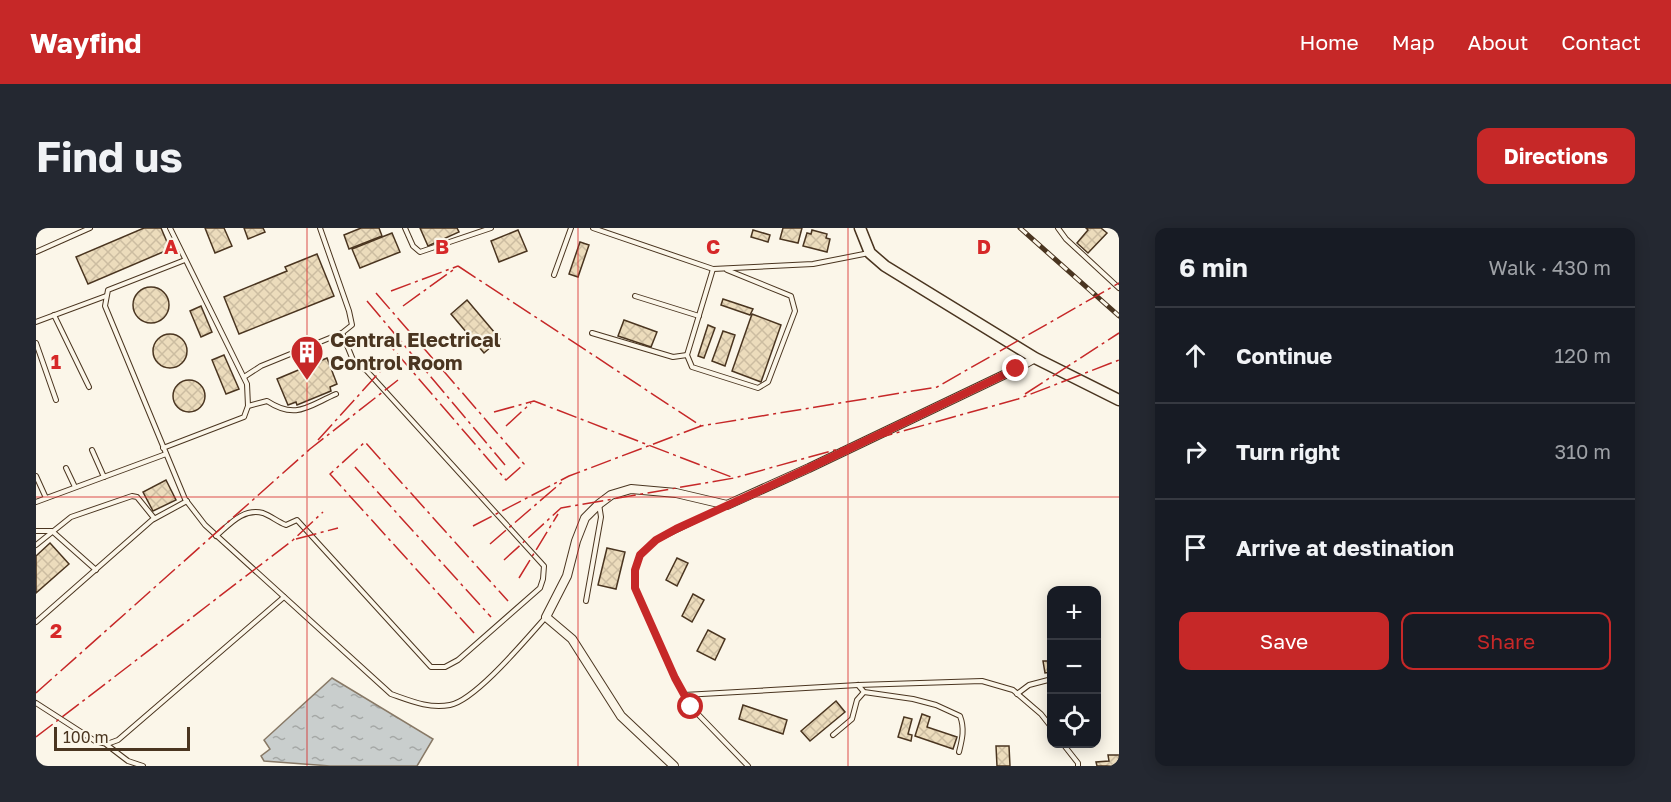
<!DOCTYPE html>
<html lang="en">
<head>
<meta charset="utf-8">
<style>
  :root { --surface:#171b24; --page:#242831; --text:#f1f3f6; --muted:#9ea1a6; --line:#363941; --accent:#c62828 }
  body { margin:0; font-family:"Golos Text",sans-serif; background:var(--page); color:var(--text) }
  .controls { position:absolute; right:18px; bottom:18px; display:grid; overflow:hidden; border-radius:12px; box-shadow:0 3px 15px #0003 }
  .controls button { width:54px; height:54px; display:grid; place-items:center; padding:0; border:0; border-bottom:2px solid var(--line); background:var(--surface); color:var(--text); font:30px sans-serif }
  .scale { position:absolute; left:18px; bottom:15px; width:136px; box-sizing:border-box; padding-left:6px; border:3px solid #4a3520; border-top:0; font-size:16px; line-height:21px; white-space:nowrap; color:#4a3520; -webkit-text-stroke:4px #fbf6e9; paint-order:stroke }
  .stop { position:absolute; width:18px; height:18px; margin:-14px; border:4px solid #c62828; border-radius:50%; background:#fff }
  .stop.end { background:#c62828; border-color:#fff; box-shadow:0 2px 6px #0008 }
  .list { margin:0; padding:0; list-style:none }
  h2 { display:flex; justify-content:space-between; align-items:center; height:78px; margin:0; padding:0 24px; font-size:26px }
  h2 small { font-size:20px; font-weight:400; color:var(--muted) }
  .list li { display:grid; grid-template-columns:39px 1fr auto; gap:18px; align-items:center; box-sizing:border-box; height:96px; padding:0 24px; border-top:2px solid var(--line) }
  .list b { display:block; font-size:22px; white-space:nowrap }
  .list em { font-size:20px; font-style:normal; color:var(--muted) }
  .actions { display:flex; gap:12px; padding:18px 24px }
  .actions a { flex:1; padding:14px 0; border:2px solid var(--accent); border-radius:12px; text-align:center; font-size:21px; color:var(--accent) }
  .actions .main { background:var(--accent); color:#fff }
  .icon { flex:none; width:33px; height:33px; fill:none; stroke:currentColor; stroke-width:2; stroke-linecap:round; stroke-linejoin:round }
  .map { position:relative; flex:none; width:1083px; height:538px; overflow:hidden; border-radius:12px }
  header { display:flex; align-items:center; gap:36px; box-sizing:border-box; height:84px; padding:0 30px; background:var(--accent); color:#fff }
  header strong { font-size:28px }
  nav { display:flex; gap:33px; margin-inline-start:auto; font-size:21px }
  .intro { display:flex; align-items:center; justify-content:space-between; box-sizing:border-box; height:144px; padding:0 36px }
  h1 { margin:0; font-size:42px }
  .button { padding:15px 27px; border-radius:12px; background:var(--accent); color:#fff; font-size:21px; font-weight:700 }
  main { display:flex; gap:36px; padding:0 36px }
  aside { flex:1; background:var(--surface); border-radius:12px; box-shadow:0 3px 15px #0003 }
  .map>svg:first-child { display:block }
</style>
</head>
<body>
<header>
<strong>Wayfind</strong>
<nav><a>Home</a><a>Map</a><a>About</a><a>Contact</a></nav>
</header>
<div class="intro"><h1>Find us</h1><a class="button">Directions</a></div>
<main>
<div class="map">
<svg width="1083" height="538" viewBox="0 0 1083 538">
  <defs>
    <pattern id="water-ripples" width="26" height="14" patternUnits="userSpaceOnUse" patternTransform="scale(1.5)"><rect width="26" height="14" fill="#c9cecd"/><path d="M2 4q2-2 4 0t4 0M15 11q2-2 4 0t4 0" fill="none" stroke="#a5a8a6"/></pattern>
    <pattern id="building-cross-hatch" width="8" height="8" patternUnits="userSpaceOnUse" patternTransform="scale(1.5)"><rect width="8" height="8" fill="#ecdcbc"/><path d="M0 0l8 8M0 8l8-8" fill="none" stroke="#ccbda1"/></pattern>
  </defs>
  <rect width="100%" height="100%" fill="#fbf6e9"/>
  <!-- water -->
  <path fill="url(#water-ripples)" stroke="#887966" stroke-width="1.5" d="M296 450 397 511 381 538H294L228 533 225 528 234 521 228 512Z"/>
  <!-- building -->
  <g fill="url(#building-cross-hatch)" stroke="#4a3520" stroke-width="1.5">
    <path d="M108 0H125L134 21 52 56 40 29Z"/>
    <path d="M169 0H188L196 18 179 25Z"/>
    <path d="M208 0H227L229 4 212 11Z"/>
    <path d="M325 0H343L346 8 313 21 308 7Z"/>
    <path d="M384 0H421L423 4 392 18Z"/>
    <path d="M747 0H766L762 15 744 11Z"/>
    <path d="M1050 0H1065L1071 5 1052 25 1041 15 1052 2Z"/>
    <path d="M482 2 491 23 463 34 455 13Z"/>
    <path d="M717 2 734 7 732 14 715 9Z"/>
    <path d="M776 2 791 6 790 10 794 11 791 24 767 18 771 5 775 6Z"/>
    <path d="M356 5 364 24 324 40 316 21Z"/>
    <path d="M544 14 553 17 542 49 533 46Z"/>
    <path d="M281 26 298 68 203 106 188 69 251 43 249 39Z"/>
    <circle cx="115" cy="77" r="18"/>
    <path d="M687 71 717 81 714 87 685 77Z"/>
    <path d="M431 72 464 111 448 125 415 86Z"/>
    <path d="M165 78 176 104 165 109 154 83Z"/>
    <path d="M716 86 745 97 725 154 696 143Z"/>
    <path d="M588 92 621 104 615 119 582 108Z"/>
    <path d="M672 97 679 100 668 130 662 128Z"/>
    <path d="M687 103 699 107 689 138 676 133Z"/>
    <circle cx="134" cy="123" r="17"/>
    <path d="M188 127 203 161 190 166 176 132Z"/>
    <path d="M291 130 301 156 294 159 295 163 261 177 260 174 252 177 241 151Z"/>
    <circle cx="153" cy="168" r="16"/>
    <path d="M130 252 140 272 117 283 107 264Z"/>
    <path d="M14 315 33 336 0 365V328Z"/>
    <path d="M571 320 589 324 580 361 562 357Z"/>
    <path d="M641 330 652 335 641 358 630 352Z"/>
    <path d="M657 366 668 372 656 394 646 388Z"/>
    <path d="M672 402 689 411 679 432 661 423Z"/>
    <path d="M1007 433H1016V444L1009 445Z"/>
    <path d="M800 473 809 484 774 513 765 503Z"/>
    <path d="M707 477 751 492 747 506 703 491Z"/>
    <path d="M886 486 894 489 891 499 921 509 917 521 879 508Z"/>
    <path d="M868 489 876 491 872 506 876 507 875 513 862 509Z"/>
    <path d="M960 518H973L974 538H961Z"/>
    <path d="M1072 527H1083V538H1061L1060 534 1073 533Z"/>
  </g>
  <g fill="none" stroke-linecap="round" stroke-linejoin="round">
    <defs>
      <g id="service">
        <path d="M369 0 377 18 384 24 455 0"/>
        <path d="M557 0 677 41 777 36 833 25"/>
        <path d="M1022 0 1030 11 1083 60"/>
        <path d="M0 24 54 0"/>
        <path d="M149 32 72 62 69 78 149 271 169 297 355 466C375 473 393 481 414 477 440 472 491 410 510 389"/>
        <path d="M677 41 651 127 656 139 722 160 732 154 759 83 755 68 691 42"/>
        <path d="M518 47 535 0"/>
        <path d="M599 68 663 88"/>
        <path d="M18 87 53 159"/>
        <path d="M0 94 70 68"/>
        <path d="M556 105 637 129 651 127"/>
        <path d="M0 115 20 172"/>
        <path d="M208 149 225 138 306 105 316 97 313 83 284 0"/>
        <path d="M212 178 231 173C260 192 272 178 300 166"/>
        <path d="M127 220 208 189 212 178 211 156 134 0"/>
        <path d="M56 222 68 249"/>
        <path d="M30 240 39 259"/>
        <path d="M0 248 10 270"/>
        <path d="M0 274 130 226"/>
        <path d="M687 279 620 312 604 327 599 342V360L639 450 655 479 712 538"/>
        <path d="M0 303H16L60 342"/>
        <path d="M180 308C194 296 207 280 227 285 235 288 242 294 250 297L261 292 395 439H409L422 432 504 360 507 351 508 338 330 142 317 132 306 105"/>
        <path d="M0 317 35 289 96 268 101 269 118 290"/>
        <path d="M550 373 565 289 563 276"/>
        <path d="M0 394 116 292 151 273"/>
        <path d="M822 457 828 464 877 471 900 477 924 488C929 501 926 512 923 524"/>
        <path d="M981 466 993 457 1016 451"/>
        <path d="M648 467 822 457 946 453 977 462 1005 486 1016 500"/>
        <path d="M0 475 59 513 71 516 82 512 248 369"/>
        <path d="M797 507 816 491 821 472 828 464"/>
        <path d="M1027 516 1042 535V538"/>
        <path d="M71 517 92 533 107 538"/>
      </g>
      <path id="minor" d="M638 538 585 488 536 411 510 389 531 348 540 313 549 290 563 276 575 267 595 261 640 265 691 277 773 240 980 141 999 130"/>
      <path id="tertiary" d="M824 0 834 25 849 38 999 130 1083 172"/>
    </defs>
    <!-- service casing -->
    <use href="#service" stroke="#4a3520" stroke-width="6"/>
    <!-- minor casing -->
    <use href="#minor" stroke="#4a3520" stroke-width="10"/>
    <!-- tertiary casing -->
    <use href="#tertiary" stroke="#4a3520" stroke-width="13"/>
    <!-- service -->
    <use href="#service" stroke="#fbf6e9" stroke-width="4"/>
    <!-- minor -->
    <use href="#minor" stroke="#fbf6e9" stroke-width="8"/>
    <!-- tertiary -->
    <use href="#tertiary" stroke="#fbf6e9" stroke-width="10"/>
    <defs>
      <path id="rail" d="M984 0 1083 88"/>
    </defs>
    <!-- rail casing -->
    <use href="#rail" stroke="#4a3520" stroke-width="5"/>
    <!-- rail -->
    <use href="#rail" stroke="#fbf6e9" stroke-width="3" stroke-dasharray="9" stroke-linecap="butt"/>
    <!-- power -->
    <g stroke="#c62828" stroke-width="1.5" stroke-dasharray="21 4.5 3 4.5" stroke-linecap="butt">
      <path d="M422 38 665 198"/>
      <path d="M355 63 422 38"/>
      <path d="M340 65 488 236 470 252 345 107"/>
      <path d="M331 73 469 237"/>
      <path d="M367 78 417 42"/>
      <path d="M989 166 1083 105"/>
      <path d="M458 184 498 173 698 250"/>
      <path d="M470 198 495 175"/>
      <path d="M282 212 350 137"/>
      <path d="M319 239 455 389"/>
      <path d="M437 298 533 248 665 198 901 159 1083 55"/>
      <path d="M260 311 302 300"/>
      <path d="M454 316 526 254"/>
      <path d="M468 332 525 280 698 250 982 171 1083 132"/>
      <path d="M483 350 522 286"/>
      <path d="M438 405 294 246 329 214 472 373"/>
      <path d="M0 465 274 221 362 152"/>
      <path d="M0 509 257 312 287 284"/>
    </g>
  </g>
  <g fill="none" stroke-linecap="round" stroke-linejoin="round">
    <!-- route -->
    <path stroke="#c62828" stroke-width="8" d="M655 479 639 450 599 360V342L604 327 620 312 640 301 773 240 980 141"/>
  </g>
  <!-- grid -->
  <path fill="none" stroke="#d62828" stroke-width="1.5" stroke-opacity="0.55" d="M271 0V538M542 0V538M812 0V538M0 269H1083"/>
  <!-- icons -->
  <defs>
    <symbol id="building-pin" viewBox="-11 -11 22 30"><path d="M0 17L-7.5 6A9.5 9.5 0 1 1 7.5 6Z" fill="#c62828" stroke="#fbf6e9"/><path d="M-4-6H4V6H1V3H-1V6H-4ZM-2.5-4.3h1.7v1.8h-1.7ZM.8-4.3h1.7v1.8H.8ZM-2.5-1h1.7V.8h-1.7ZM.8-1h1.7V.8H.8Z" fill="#fff"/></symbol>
  </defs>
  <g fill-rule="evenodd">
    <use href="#building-pin" x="252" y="105" width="38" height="52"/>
  </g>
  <g text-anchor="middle" stroke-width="4.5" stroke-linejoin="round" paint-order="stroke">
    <!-- poi labels -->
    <g font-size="20" font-weight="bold" fill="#4a3520" stroke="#fbf6e9" text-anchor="start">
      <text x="294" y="119">Central Electrical<tspan x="294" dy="23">Control Room</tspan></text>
    </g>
  </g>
  <g font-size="20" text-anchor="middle" font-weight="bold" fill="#d62828" stroke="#fbf6e9" stroke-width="4.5" stroke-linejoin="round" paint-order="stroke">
    <text x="135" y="26">A</text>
    <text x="406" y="26">B</text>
    <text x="677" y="26">C</text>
    <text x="948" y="26">D</text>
    <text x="20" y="141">1</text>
    <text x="20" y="410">2</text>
  </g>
</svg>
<div class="controls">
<button>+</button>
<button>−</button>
<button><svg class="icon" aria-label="locate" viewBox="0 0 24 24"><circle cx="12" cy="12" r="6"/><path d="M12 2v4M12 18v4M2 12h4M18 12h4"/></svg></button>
</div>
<div class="scale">100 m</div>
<div class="stop" style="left:655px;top:479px"></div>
<div class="stop end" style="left:980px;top:141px"></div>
</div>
<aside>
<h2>6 min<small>Walk · 430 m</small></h2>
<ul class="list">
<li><svg class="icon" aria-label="ahead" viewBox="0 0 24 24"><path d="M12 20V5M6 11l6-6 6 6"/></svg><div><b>Continue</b></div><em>120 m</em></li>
<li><svg class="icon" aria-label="right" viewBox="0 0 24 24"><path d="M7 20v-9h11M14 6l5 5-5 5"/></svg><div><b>Turn right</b></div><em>310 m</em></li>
<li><svg class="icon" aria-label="arrive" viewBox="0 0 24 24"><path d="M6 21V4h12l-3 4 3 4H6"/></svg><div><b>Arrive at destination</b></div></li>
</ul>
<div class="actions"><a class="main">Save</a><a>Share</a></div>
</aside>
</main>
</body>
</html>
